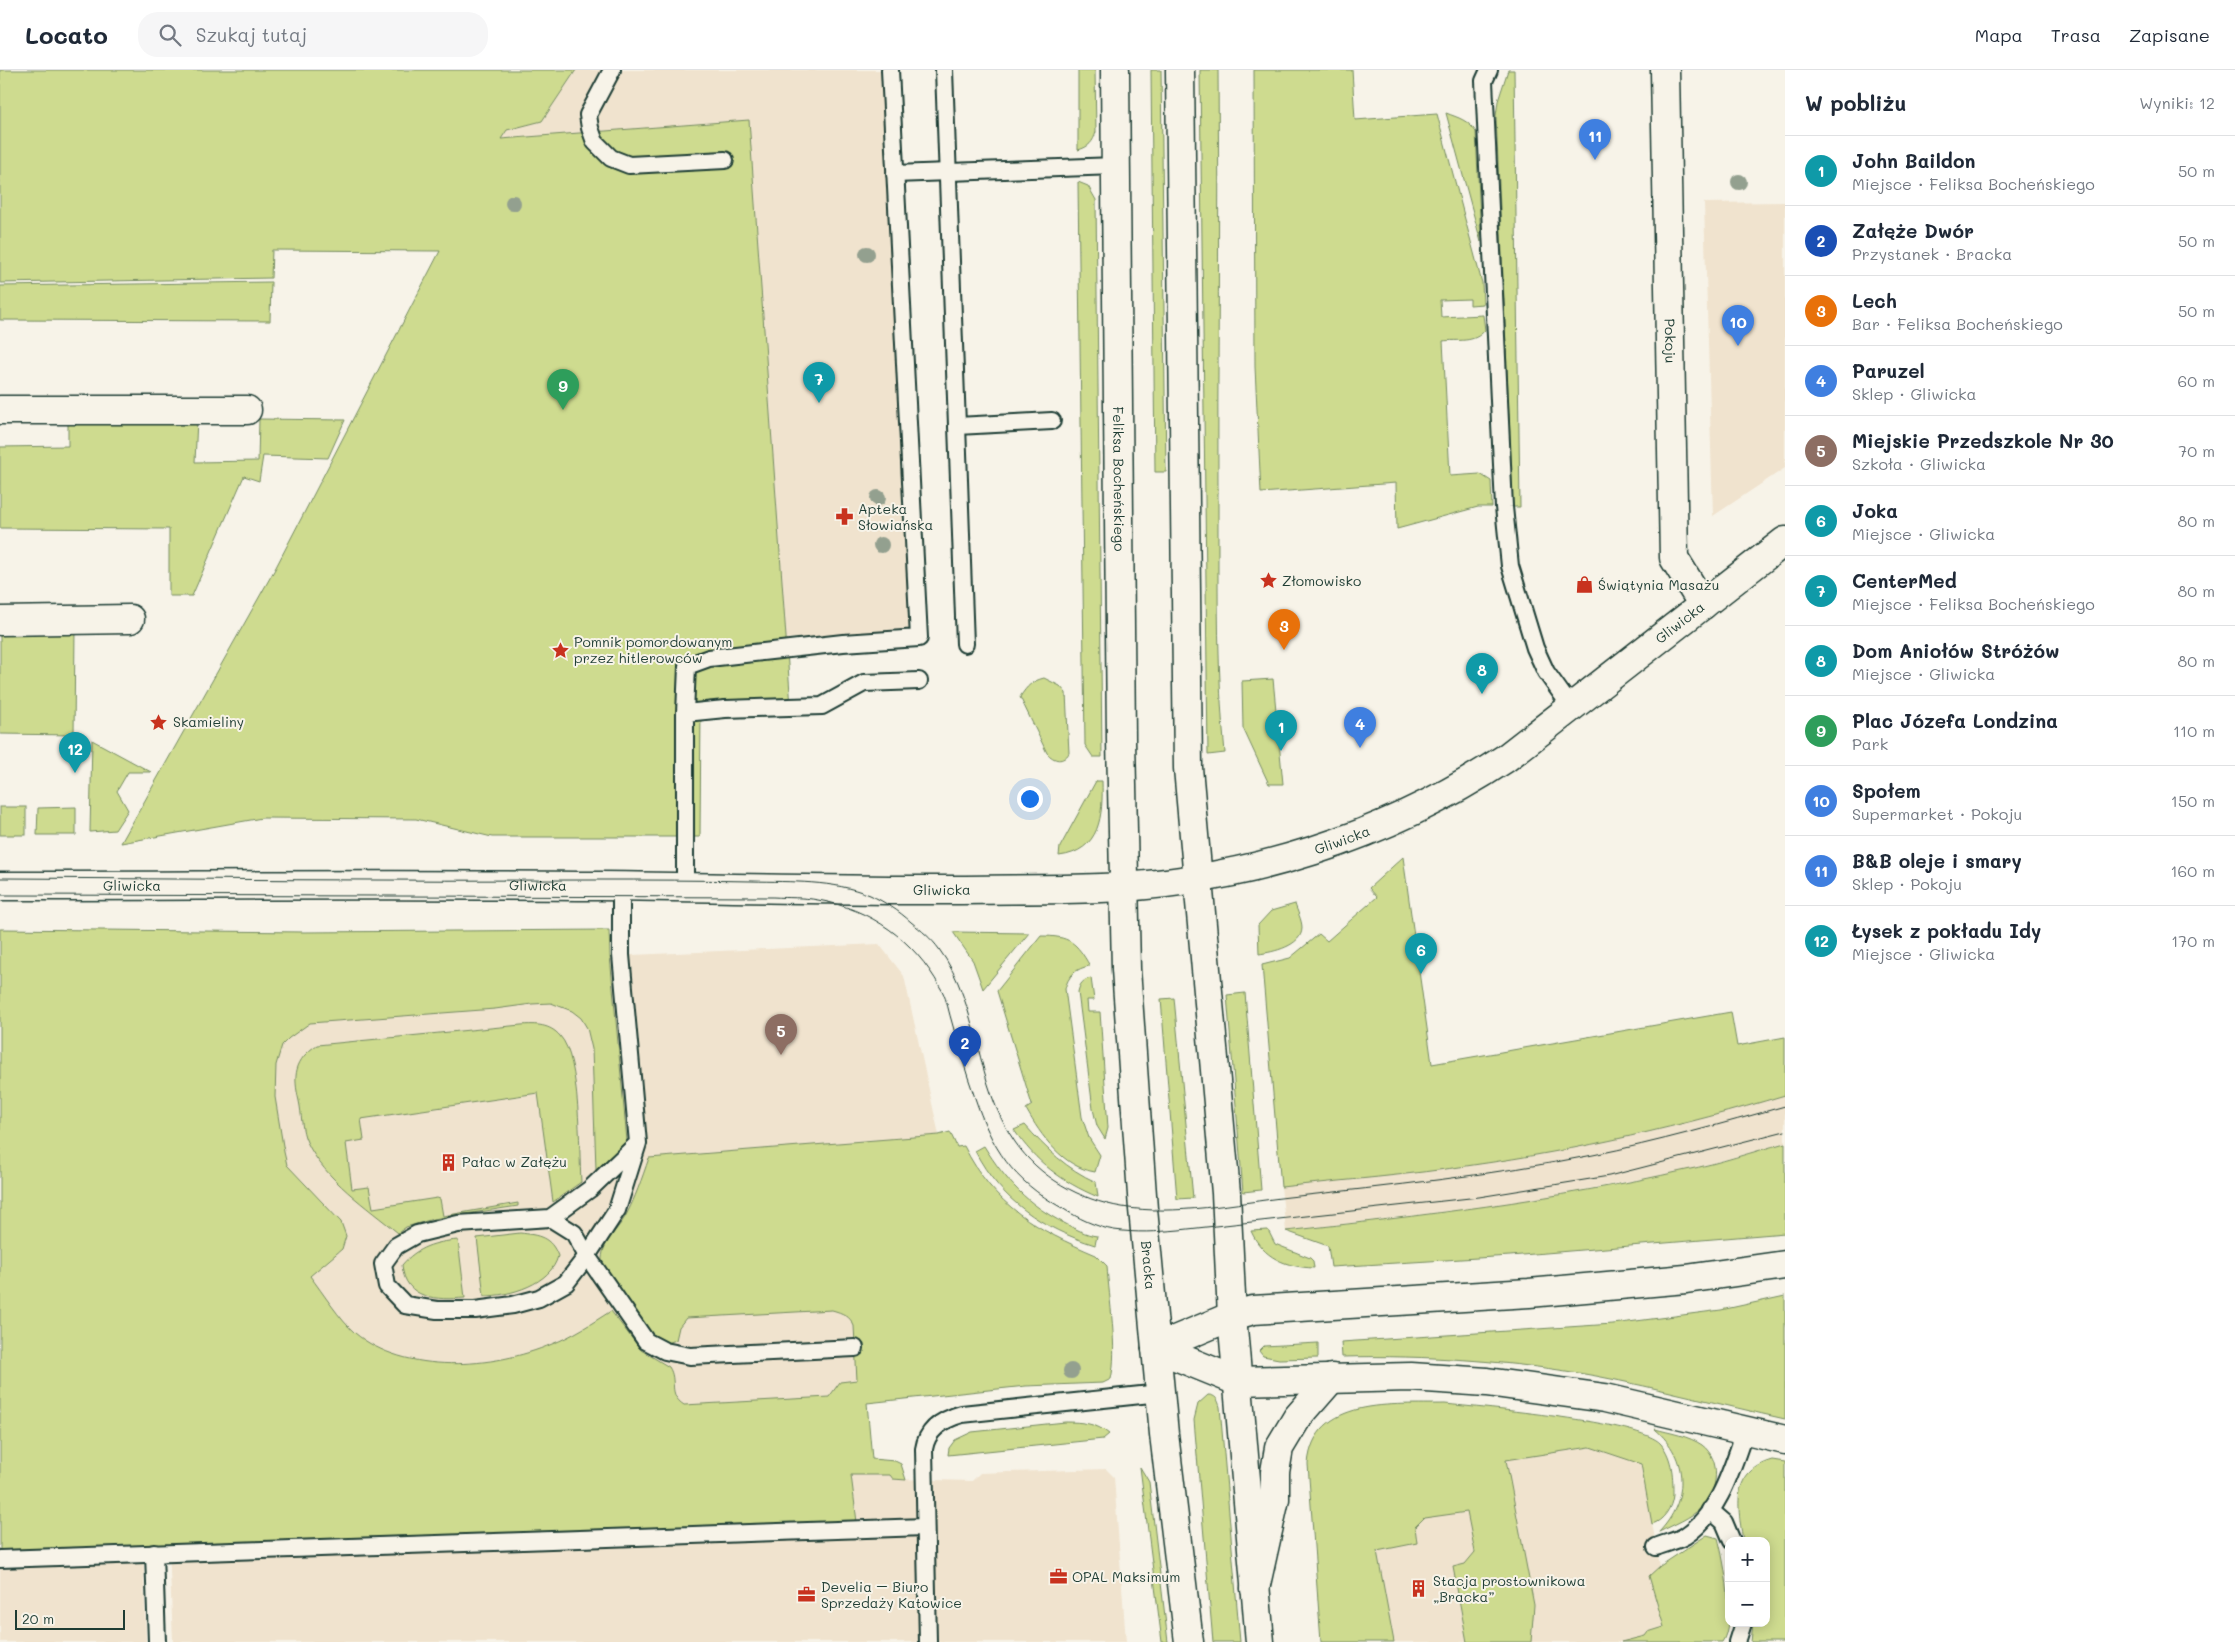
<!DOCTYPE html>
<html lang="pl">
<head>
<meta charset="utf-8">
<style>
  :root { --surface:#fff; --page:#f6f6f7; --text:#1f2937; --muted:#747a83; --line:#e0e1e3; --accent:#c8321e }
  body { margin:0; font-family:Mali,sans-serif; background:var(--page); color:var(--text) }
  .controls { position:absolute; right:15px; bottom:15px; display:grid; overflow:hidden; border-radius:10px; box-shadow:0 2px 12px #0003 }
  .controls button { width:45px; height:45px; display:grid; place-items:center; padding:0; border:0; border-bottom:1px solid var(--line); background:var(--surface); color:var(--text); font:25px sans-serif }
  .scale { position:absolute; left:15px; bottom:12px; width:110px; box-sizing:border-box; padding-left:5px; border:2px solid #1f3d34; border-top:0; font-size:14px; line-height:18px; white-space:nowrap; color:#1f3d34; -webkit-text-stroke:4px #f7f3e8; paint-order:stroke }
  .you { position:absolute; left:1029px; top:728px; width:18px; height:18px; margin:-12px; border:4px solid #fff; border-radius:50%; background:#1a73e8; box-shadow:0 0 0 8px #1a73e833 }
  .badge { display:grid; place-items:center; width:32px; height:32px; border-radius:50%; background:var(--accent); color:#fff; font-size:16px; font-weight:700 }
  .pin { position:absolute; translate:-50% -41px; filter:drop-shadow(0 1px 2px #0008) }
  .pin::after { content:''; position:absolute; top:26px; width:18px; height:15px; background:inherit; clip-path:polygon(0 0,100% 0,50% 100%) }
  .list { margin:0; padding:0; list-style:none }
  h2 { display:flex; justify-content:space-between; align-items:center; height:65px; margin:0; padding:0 20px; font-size:21px }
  h2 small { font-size:16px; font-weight:400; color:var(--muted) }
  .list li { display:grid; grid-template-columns:32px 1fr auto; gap:15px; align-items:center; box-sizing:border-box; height:70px; padding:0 20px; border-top:1px solid var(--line) }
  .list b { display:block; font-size:19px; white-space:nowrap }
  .list p { margin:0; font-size:16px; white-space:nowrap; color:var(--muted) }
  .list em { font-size:16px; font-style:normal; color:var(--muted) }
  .icon { flex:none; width:28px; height:28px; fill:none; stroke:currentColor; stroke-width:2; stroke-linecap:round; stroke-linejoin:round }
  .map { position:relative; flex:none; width:1785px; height:1572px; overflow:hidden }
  header { display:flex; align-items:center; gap:30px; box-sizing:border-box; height:70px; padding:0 25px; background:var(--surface); border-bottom:1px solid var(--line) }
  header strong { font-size:24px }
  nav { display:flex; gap:28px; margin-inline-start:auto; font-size:18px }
  .search { width:350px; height:45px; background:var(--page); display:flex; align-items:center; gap:12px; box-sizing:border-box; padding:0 18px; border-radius:20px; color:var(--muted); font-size:19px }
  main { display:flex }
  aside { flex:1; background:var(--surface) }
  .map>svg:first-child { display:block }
</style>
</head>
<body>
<header>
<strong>Locato</strong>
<div class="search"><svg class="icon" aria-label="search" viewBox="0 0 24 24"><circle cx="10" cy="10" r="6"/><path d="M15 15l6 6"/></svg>Szukaj tutaj</div>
<nav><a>Mapa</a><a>Trasa</a><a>Zapisane</a></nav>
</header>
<main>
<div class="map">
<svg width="1785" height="1572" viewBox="0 0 1785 1572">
  <rect width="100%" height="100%" fill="#f7f3e8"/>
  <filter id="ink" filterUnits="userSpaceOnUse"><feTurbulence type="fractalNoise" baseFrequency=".02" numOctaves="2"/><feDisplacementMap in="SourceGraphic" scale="10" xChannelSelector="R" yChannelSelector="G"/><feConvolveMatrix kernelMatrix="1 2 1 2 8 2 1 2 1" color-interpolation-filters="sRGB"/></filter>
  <g filter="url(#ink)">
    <!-- built -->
    <g fill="#f0e3ce">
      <path d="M576 0H881L911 561 786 569 749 50 500 70 507 60 542 51Z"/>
      <path d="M1785 132V398L1713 446 1704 133Z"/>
      <path d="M0 859 304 862 609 860 610 886 879 874 904 906 939 1065 953 1087 1009 1294 841 1312 844 1343 0 1363Z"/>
      <path d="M1785 1025V1073L1688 1100 1516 1133 1286 1161 1281 1117 1402 1104 1527 1087 1650 1062Z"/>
      <path d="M1590 1377 1641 1394 1660 1496 1683 1572H1357L1376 1391 1505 1390Z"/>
      <path d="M1106 1399 1114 1407 1126 1572H173L169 1477 857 1451 851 1405H890L893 1409 972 1411 980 1403Z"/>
      <path d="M143 1479 146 1572H0V1483Z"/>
    </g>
    <!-- green -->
    <g fill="#cedb8f" stroke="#768c62">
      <path d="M0 0H576L542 51 507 60 501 69 749 50 791 637 701 638 700 767H492L416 749 262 748 121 773 275 499 440 181 272 180 271 208 0 213Z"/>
      <path d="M1078 0H1095L1096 62C1093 72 1089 77 1078 80Z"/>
      <path d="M1151 0H1161L1166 402H1155Z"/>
      <path d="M1200 0H1218C1220 148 1217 297 1218 445 1218 525 1217 604 1225 683L1208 685Z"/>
      <path d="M1254 0H1352L1355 50 1437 44 1482 213 1483 234 1470 235V229L1440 230 1441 247 1483 245 1485 260C1474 274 1458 269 1443 271L1450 406 1480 404 1491 411 1492 437H1478L1397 459 1396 413 1261 423 1255 297Z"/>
      <path d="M1508 0H1514L1520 437H1513L1496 46 1498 31Z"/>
      <path d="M1446 43C1459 48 1468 50 1476 62L1481 172Z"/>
      <path d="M1078 112 1088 116 1096 130 1102 687H1093L1085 675Z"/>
      <path d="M271 212 270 251 0 250V216Z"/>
      <path d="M68 349H197L195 392 258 391 259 349 345 350 328 388 263 386 259 411 244 406 192 526H169V459L0 458V377L68 376Z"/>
      <path d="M75 558 74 665 0 664V559Z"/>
      <path d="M1044 608 1060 616 1066 623 1069 683C1063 693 1054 691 1047 683L1020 627C1027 616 1032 611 1044 608Z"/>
      <path d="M1273 609 1283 714H1269L1243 658 1242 611Z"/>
      <path d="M92 670 151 702H128L117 721 128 740 115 760 90 762Z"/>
      <path d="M1096 711H1102C1103 745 1101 781 1059 786L1060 777Z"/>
      <rect x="0" y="737" width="26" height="28"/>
      <path d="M76 737V765H37L38 738Z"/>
      <path d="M1403 787 1432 994 1731 942 1737 976 1785 967V1025C1683 1056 1579 1080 1473 1095 1410 1105 1345 1110 1281 1117L1262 895 1290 888 1319 864 1327 871 1377 827 1369 818Z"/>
      <path d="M1295 834C1297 841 1302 850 1302 858 1302 876 1273 882 1259 884L1258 855 1271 841Z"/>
      <path d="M0 859 304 862 609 860 610 886 627 1071 596 1100 592 979 587 958 581 948 572 941 551 933 532 934 495 939 310 953 289 968 282 975 276 995 275 1027 284 1082 287 1095 341 1152 346 1166 342 1179 310 1206C323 1223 340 1250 355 1263 405 1305 494 1299 552 1274 573 1266 592 1253 611 1241L641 1280 669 1297C678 1311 667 1324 684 1335L829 1327 840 1312 857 1310 854 1256C850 1246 843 1243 832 1240L686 1248 679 1257 676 1270 667 1273 658 1270 650 1261 602 1192C601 1173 616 1162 625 1147 635 1129 642 1108 649 1088L939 1065 950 1062 957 1077 964 1076C994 1136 1037 1160 1096 1185L1107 1196C1109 1229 1118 1279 1111 1309L1103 1313 1026 1316 867 1333 872 1389 895 1391 901 1394 906 1410 893 1409 890 1405H851L857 1452 0 1483Z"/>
      <path d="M953 862 1029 863 983 919 973 891Z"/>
      <path d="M1041 866C1070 866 1076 872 1090 896 1076 898 1068 906 1065 919L1082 1047 1089 1068 1100 1085 1095 1102C1063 1097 1041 1066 1026 1039L1032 1035 997 921Z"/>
      <path d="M1091 908 1094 930H1087L1088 942H1100L1108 1058 1105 1069 1097 1056 1093 1039 1078 922C1080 913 1083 910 1091 908Z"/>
      <path d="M1245 923 1261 1120 1243 1122 1227 925Z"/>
      <path d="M1174 928 1193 1128 1177 1129 1161 929Z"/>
      <path d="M521 955C536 954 550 954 560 966 581 988 579 1080 581 1112L553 1132 538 1023 361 1049 364 1070 346 1073 352 1119 369 1117 373 1138 437 1128 440 1129 443 1146 518 1133V1136L433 1149 406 1157 398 1163C367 1137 325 1110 307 1072 301 1060 302 1044 299 1031 293 1006 294 990 317 975Z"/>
      <path d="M1025 1055C1046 1079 1067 1099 1096 1112L1098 1127C1062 1112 1036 1092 1014 1060Z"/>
      <path d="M1785 1073V1163L1510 1186 1331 1197 1328 1176 1286 1161C1420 1146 1554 1130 1686 1100 1720 1093 1752 1082 1785 1073Z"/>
      <path d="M984 1076C1005 1110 1028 1135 1064 1153 1074 1158 1086 1165 1097 1166L1095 1175C1043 1159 1000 1130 975 1081Z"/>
      <path d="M1268 1160 1275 1174 1310 1188 1313 1191 1314 1198C1286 1197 1263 1188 1251 1161Z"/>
      <path d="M520 1163C539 1165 551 1167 558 1186 551 1214 510 1226 484 1226L477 1168Z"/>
      <path d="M458 1170 465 1228C437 1230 405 1230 402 1195 417 1177 435 1172 458 1170Z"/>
      <path d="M1785 1226V1349C1722 1335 1659 1318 1596 1306 1512 1291 1426 1285 1342 1287L1341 1272 1613 1254 1721 1240Z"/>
      <path d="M1318 1273V1288L1279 1289 1263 1286 1259 1281 1264 1276Z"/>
      <path d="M1208 1325C1216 1325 1218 1330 1220 1337L1240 1572H1213L1194 1350 1198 1334Z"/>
      <path d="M1445 1334C1481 1338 1642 1351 1661 1374 1673 1389 1673 1408 1673 1425 1672 1438 1663 1451 1652 1454L1641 1394 1590 1377 1506 1390 1534 1535 1531 1572H1467L1453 1497 1465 1494 1475 1482 1467 1442 1424 1448 1415 1457 1417 1473 1377 1481 1394 1572H1321L1308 1394C1314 1326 1394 1335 1445 1334Z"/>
      <path d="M1065 1352C1082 1352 1096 1353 1109 1364L1103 1369 948 1385 949 1378 955 1370 972 1362Z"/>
      <path d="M1655 1359C1670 1363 1689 1366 1702 1375 1722 1390 1718 1421 1702 1437 1691 1448 1673 1455 1659 1462 1689 1431 1689 1388 1655 1359Z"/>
      <path d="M1772 1390 1785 1392V1572H1751L1753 1553H1766V1471H1743C1738 1437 1730 1402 1772 1390Z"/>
      <path d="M1140 1397 1149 1412 1168 1572H1162Z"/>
      <path d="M1707 1465 1718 1468C1724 1490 1736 1553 1722 1572H1621L1645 1566 1648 1562 1664 1557 1649 1506 1660 1496Z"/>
    </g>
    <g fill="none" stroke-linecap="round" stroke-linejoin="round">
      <defs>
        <g id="lane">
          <path d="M612 0 588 45 590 58 595 72 611 88 629 95 725 90"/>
          <path d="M944 0 965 574"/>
          <path d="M1489 0 1484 11 1504 437 1510 496 1535 578 1546 602 1571 637"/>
          <path d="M895 104 1116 96"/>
          <path d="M957 356 1052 351"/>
          <path d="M685 643 687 596 709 588 843 573 919 568 890 0"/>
          <path d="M621 817V885L638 1073 590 1119 550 1148 458 1154 417 1164 396 1176 383 1194 387 1216 405 1235 437 1240H475L513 1235 539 1228 566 1213 587 1186 617 1140 638 1073"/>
          <path d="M685 818V643L725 639 822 636 864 613 919 611"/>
          <path d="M550 1148 574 1163 587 1186 646 1271 665 1281 690 1286 855 1278"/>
          <path d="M1710 1440 1724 1452 1732 1471"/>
          <path d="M1656 1477C1665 1473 1677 1471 1685 1466 1720 1443 1732 1398 1745 1361"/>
          <path d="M154 1483 157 1572"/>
          <path d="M0 1489 925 1457"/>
          <path d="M928 1572 924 1379C927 1359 944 1349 962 1344L1160 1323"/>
          <path d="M1737 1572 1743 1553"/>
        </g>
        <g id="street">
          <path id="s1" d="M1665 0 1674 488 1703 535"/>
          <path d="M0 340H247"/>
          <path d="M0 551 130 549"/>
        </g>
        <g id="secondary">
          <path id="s2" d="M1115 0 1121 670 1126 899 1143 1139 1164 1364 1189 1572"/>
          <path d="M1180 0 1188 698 1226 1123 1232 1246 1260 1572"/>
          <path id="s3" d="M0 816C200 816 400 814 600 816 719 817 836 821 955 820 1003 819 1052 820 1101 818 1244 813 1387 767 1506 688L1785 471"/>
        </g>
        <g id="primary">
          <path d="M1156 1278 1237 1311 1411 1307 1487 1312 1605 1328 1785 1370"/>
          <path d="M1156 1278 1232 1246 1253 1240 1529 1223 1686 1209 1785 1195"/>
          <path d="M1255 1519 1275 1429V1402L1279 1378 1297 1348 1332 1308"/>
        </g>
      </defs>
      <!-- lane casing -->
      <use href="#lane" stroke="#1f3d34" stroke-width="20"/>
      <!-- street casing -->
      <use href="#street" stroke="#1f3d34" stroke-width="31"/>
      <!-- secondary casing -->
      <use href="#secondary" stroke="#1f3d34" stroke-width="31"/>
      <!-- primary casing -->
      <use href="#primary" stroke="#1f3d34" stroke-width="31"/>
      <!-- lane -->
      <use href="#lane" stroke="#f7f3e8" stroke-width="16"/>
      <!-- street -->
      <use href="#street" stroke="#f7f3e8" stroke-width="28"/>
      <!-- secondary -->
      <use href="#secondary" stroke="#f7f3e8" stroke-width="28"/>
      <!-- primary -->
      <use href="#primary" stroke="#f7f3e8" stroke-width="28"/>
      <!-- tram -->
      <g stroke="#1f3d34" stroke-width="1">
        <path d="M0 808C198 809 396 811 594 810 647 810 700 810 752 811 791 812 833 810 870 825 885 832 899 841 911 852 921 860 932 869 939 879 981 936 974 1014 1015 1072 1039 1107 1080 1130 1122 1137 1175 1146 1236 1133 1289 1127 1391 1116 1493 1105 1593 1085 1658 1072 1721 1054 1785 1036"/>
        <path d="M0 825 773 827C788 828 803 827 818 830 871 839 914 870 940 917 946 926 948 939 951 949 958 974 965 1000 974 1025 992 1079 1012 1110 1062 1138 1078 1148 1096 1157 1114 1160 1136 1163 1157 1162 1179 1160L1479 1127 1609 1106 1785 1061"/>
      </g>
    </g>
    <!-- trees -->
    <g fill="#93a08f">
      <circle cx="1739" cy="112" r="8"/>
      <circle cx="513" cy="133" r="8"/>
      <circle cx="867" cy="184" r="8"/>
      <circle cx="878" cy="428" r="8"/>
      <circle cx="881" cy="475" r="8"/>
      <circle cx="1071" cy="1301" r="8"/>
    </g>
  </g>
  <!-- icons -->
  <defs>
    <symbol id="pharmacy-bare" viewBox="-9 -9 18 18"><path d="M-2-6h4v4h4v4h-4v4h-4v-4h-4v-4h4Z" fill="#c8321e" stroke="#f7f3e8" stroke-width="2.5" paint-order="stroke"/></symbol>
    <symbol id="sight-bare" viewBox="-9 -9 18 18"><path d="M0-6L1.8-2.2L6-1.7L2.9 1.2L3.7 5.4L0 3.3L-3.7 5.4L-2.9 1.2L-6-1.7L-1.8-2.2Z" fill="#c8321e" stroke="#f7f3e8" stroke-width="2.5" paint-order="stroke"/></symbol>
    <symbol id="shop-bare" viewBox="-9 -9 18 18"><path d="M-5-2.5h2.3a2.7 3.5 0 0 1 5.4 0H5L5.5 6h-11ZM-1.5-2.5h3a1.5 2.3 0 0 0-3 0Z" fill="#c8321e" stroke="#f7f3e8" stroke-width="2.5" paint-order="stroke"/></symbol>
    <symbol id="building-bare" viewBox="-9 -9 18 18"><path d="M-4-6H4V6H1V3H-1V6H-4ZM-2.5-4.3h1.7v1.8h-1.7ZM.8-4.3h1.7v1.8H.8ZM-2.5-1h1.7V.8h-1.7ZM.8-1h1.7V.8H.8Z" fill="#c8321e" stroke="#f7f3e8" stroke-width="2.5" paint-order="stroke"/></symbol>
    <symbol id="office-bare" viewBox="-9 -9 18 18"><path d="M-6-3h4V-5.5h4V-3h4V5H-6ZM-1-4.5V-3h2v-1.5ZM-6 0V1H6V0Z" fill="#c8321e" stroke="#f7f3e8" stroke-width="2.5" paint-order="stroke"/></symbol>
  </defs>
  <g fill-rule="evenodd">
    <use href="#pharmacy-bare" x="832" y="434" width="25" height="25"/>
    <use href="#sight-bare" x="1256" y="498" width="25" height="25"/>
    <use href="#shop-bare" x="1572" y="502" width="25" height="25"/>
    <use href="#sight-bare" x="548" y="568" width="25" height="25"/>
    <use href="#sight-bare" x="146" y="640" width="25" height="25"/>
    <use href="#building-bare" x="436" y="1080" width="25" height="25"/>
    <use href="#office-bare" x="1046" y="1494" width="25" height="25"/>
    <use href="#building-bare" x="1406" y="1506" width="25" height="25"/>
    <use href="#office-bare" x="794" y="1512" width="25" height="25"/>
  </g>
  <g text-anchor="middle" stroke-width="4" stroke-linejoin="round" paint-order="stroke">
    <!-- street labels -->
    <g font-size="14" fill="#1f3d34" stroke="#f7f3e8">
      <text dy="5" stroke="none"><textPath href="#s1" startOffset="271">Pokoju</textPath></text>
      <text dy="5" stroke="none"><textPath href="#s2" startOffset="409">Feliksa Bocheńskiego</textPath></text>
      <text dy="5" stroke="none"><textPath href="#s3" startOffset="1752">Gliwicka</textPath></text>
      <text dy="5" stroke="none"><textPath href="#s3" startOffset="1348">Gliwicka</textPath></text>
      <text dy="5" stroke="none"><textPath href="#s3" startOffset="132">Gliwicka</textPath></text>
      <text dy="5" stroke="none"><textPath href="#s3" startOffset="538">Gliwicka</textPath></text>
      <text dy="5" stroke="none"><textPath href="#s3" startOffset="942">Gliwicka</textPath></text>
      <text dy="5" stroke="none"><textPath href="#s2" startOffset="1196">Bracka</textPath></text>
    </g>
    <!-- poi labels -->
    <g font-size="14" fill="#1f3d34" stroke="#f7f3e8" text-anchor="start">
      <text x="858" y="444">Apteka<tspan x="858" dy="16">Słowiańska</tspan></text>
      <text x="1282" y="516">Złomowisko</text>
      <text x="1598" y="520">Świątynia Masażu</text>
      <text x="574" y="577">Pomnik pomordowanym<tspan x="574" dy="16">przez hitlerowców</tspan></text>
      <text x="173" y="657">Skamieliny</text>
      <text x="462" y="1097">Pałac w Załężu</text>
      <text x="1072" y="1512">OPAL Maksimum</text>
      <text x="1433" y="1516">Stacja prostownikowa<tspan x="1433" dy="16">„Bracka”</tspan></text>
      <text x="821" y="1522">Develia – Biuro<tspan x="821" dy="16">Sprzedaży Katowice</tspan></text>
    </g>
  </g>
</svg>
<div class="controls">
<button>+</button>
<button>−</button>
</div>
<div class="scale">20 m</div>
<div class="you"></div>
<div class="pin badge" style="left:1281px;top:681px;background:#0f9aa8">1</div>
<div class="pin badge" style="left:965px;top:997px;background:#1a4fb4">2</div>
<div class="pin badge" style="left:1284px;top:580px;background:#e8710a">3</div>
<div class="pin badge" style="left:1360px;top:678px;background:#3f7fe0">4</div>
<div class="pin badge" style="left:781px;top:985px;background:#8d6e63">5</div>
<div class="pin badge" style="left:1421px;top:904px;background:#0f9aa8">6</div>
<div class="pin badge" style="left:819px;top:333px;background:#0f9aa8">7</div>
<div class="pin badge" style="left:1482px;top:624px;background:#0f9aa8">8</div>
<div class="pin badge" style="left:563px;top:340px;background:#2e9e5b">9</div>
<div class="pin badge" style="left:1738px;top:276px;background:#3f7fe0">10</div>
<div class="pin badge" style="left:1595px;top:90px;background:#3f7fe0">11</div>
<div class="pin badge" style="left:75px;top:703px;background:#0f9aa8">12</div>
</div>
<aside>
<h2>W pobliżu<small>Wyniki: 12</small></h2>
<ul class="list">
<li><span class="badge" style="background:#0f9aa8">1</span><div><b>John Baildon</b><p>Miejsce · Feliksa Bocheńskiego</p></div><em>50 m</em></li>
<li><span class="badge" style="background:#1a4fb4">2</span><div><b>Załęże Dwór</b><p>Przystanek · Bracka</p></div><em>50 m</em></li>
<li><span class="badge" style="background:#e8710a">3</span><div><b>Lech</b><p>Bar · Feliksa Bocheńskiego</p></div><em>50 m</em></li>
<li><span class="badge" style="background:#3f7fe0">4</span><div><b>Paruzel</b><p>Sklep · Gliwicka</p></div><em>60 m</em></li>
<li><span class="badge" style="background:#8d6e63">5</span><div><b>Miejskie Przedszkole Nr 30</b><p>Szkoła · Gliwicka</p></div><em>70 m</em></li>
<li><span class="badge" style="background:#0f9aa8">6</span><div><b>Joka</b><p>Miejsce · Gliwicka</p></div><em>80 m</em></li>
<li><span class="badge" style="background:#0f9aa8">7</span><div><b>CenterMed</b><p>Miejsce · Feliksa Bocheńskiego</p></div><em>80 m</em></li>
<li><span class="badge" style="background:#0f9aa8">8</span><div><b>Dom Aniołów Stróżów</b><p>Miejsce · Gliwicka</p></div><em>80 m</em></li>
<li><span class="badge" style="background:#2e9e5b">9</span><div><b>Plac Józefa Londzina</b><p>Park</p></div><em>110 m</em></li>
<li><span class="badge" style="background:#3f7fe0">10</span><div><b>Społem</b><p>Supermarket · Pokoju</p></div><em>150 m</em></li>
<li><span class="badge" style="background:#3f7fe0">11</span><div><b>B&amp;B oleje i smary</b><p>Sklep · Pokoju</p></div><em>160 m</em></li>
<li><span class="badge" style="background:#0f9aa8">12</span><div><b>Łysek z pokładu Idy</b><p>Miejsce · Gliwicka</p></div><em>170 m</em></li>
</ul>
</aside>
</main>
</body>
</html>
